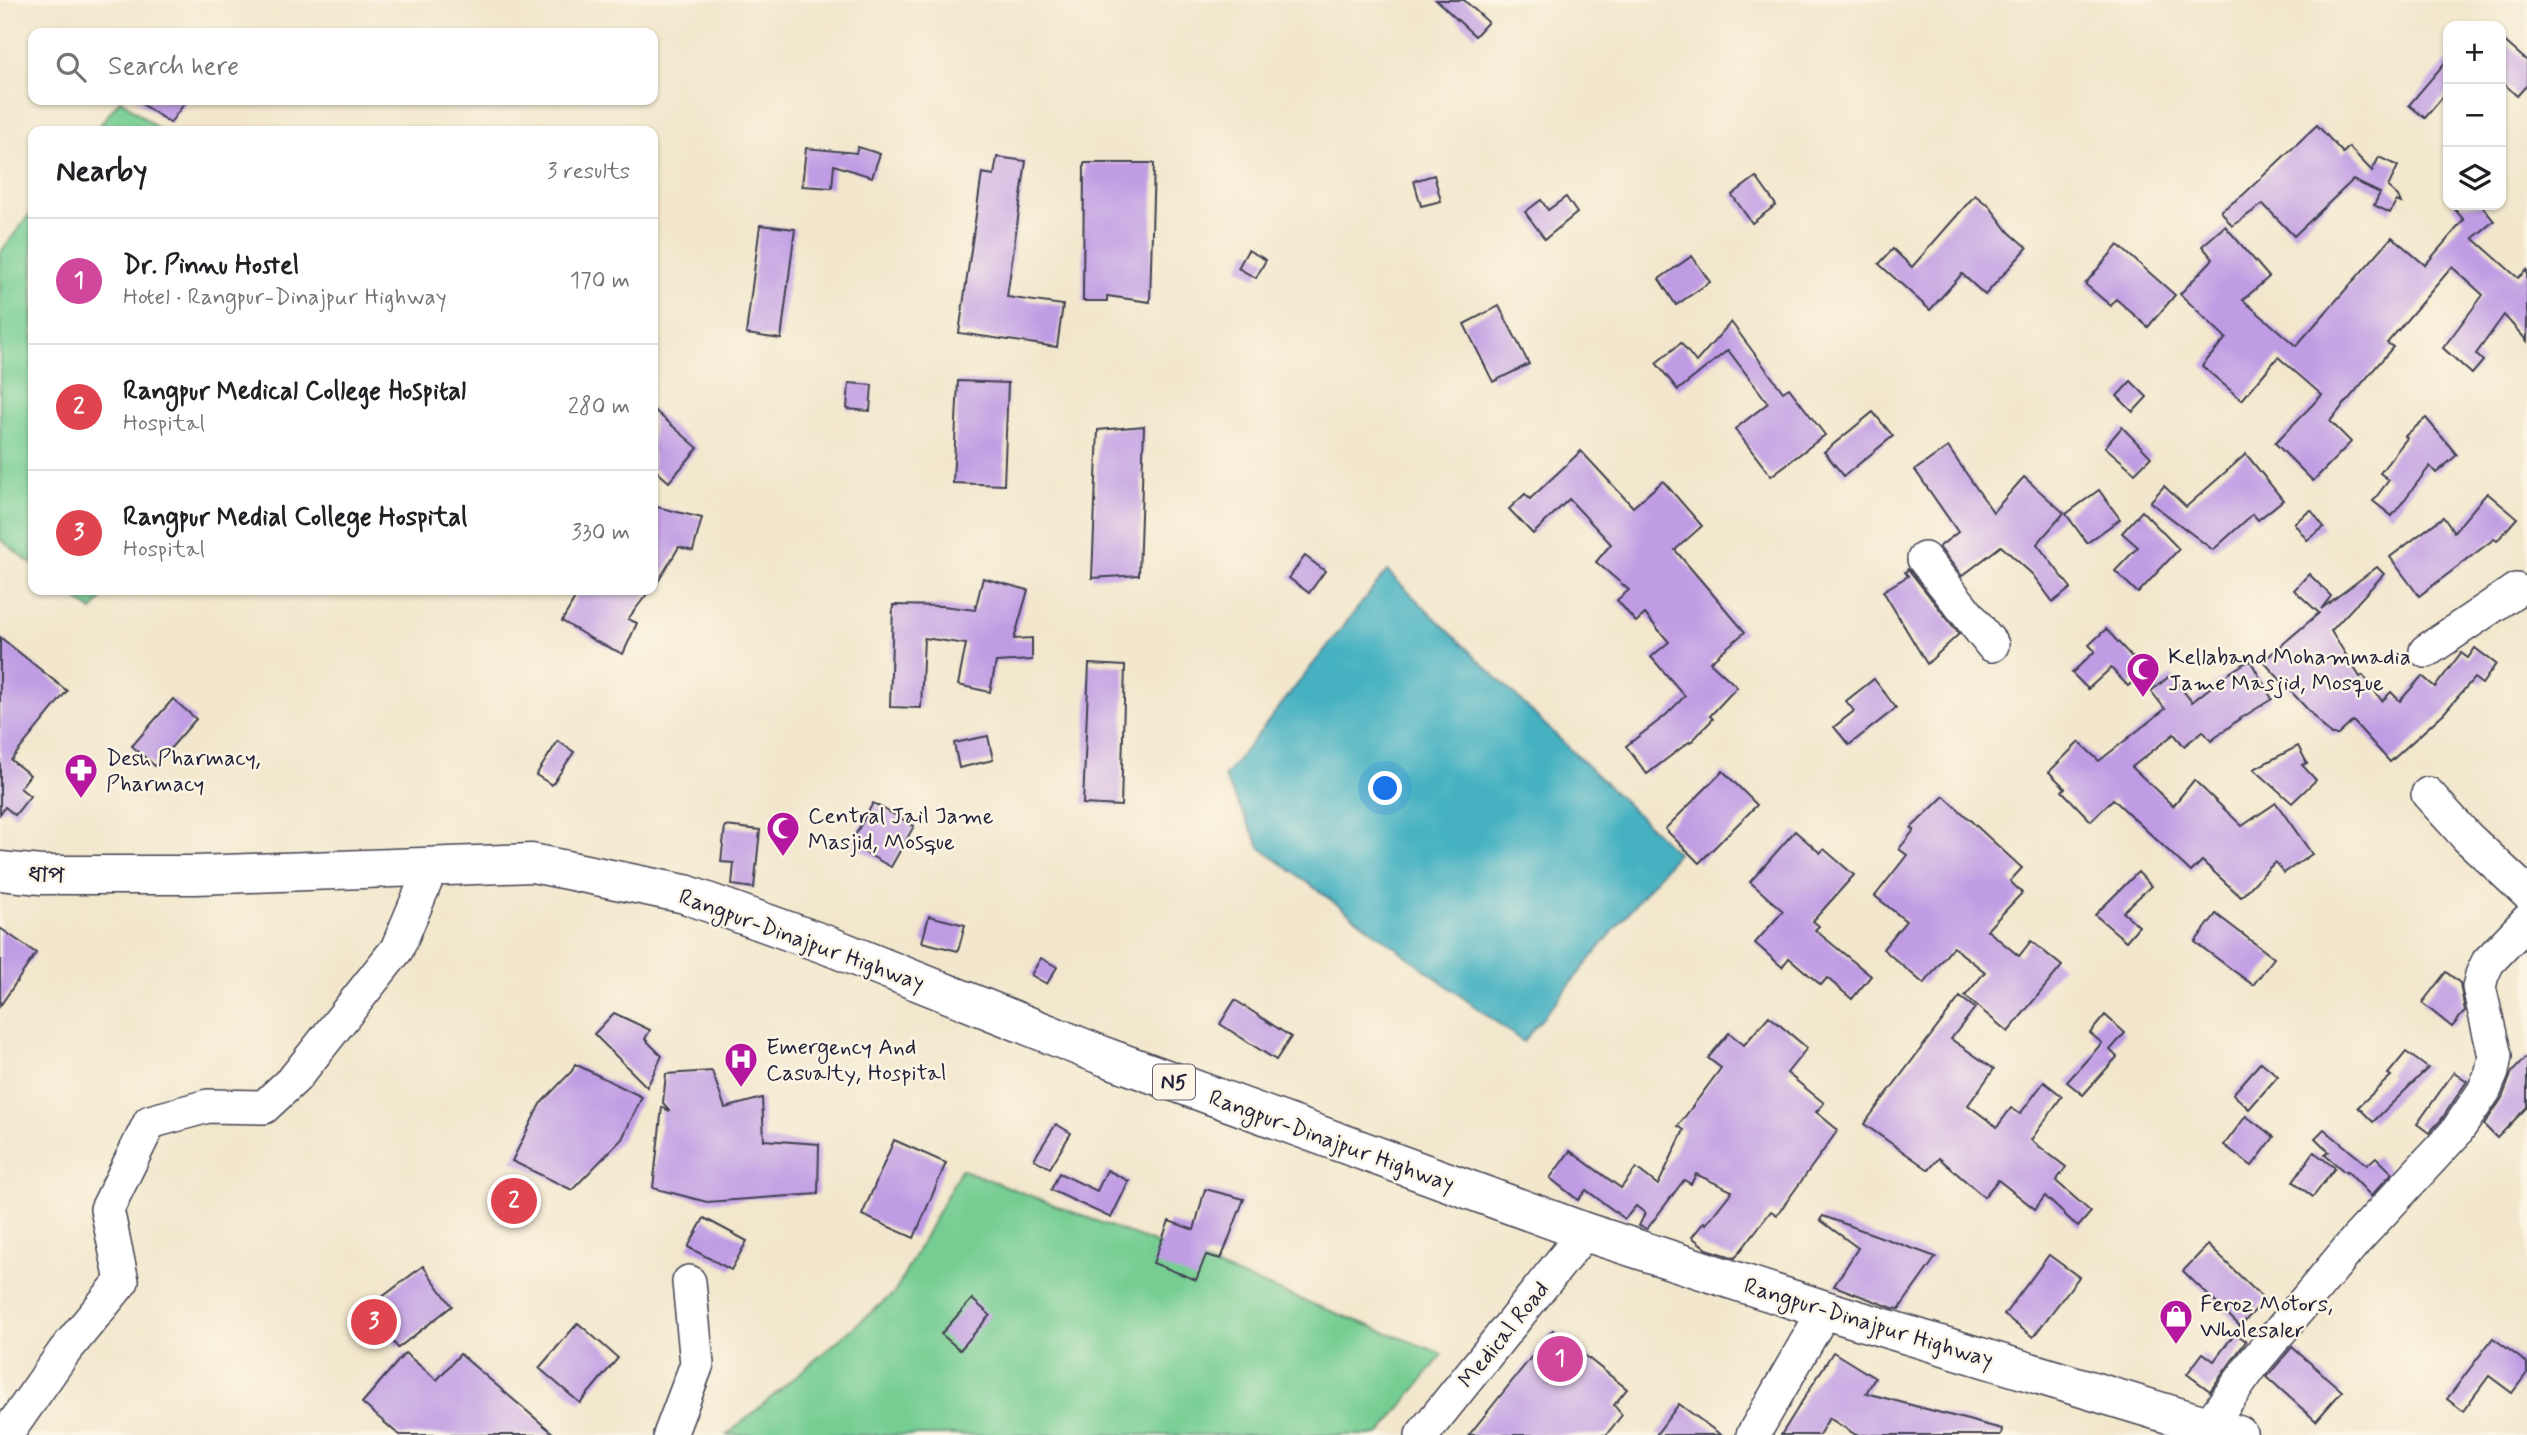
<!DOCTYPE html>
<html lang="en">
<head>
<meta charset="utf-8">
<style>
  :root { --surface:#fff; --page:#f6f6f6; --text:#202124; --muted:#757577; --line:#e0e0e0; --accent:#2563eb }
  body { margin:0; font-family:Mynerve,"Noto Sans Bengali",sans-serif; background:var(--page); color:var(--text) }
  .controls { position:absolute; right:21px; top:21px; display:grid; overflow:hidden; border-radius:14px; box-shadow:0 2px 5px #0004 }
  .controls button { width:63px; height:63px; display:grid; place-items:center; padding:0; border:0; border-bottom:2px solid var(--line); background:var(--surface); color:var(--text); font:35px sans-serif }
  .you { position:absolute; left:1386px; top:789px; width:24px; height:24px; margin:-18px; border:5px solid #fff; border-radius:50%; background:#1a73e8; box-shadow:0 0 0 10px #1a73e833 }
  .badge { display:grid; place-items:center; width:46px; height:46px; border-radius:50%; background:var(--accent); color:#fff; font-size:23px; font-weight:700 }
  .pin { position:absolute; translate:-50% -50%; border:4px solid #fff; box-shadow:0 2px 7px #0006 }
  .list { margin:0; padding:0; list-style:none }
  h2 { display:flex; justify-content:space-between; align-items:center; height:91px; margin:0; padding:0 28px; font-size:30px }
  h2 small { font-size:23px; font-weight:400; color:var(--muted) }
  .list li { display:grid; grid-template-columns:46px 1fr auto; gap:21px; align-items:center; box-sizing:border-box; height:126px; padding:0 28px; border-top:2px solid var(--line) }
  .list b { display:block; font-size:26px; white-space:nowrap }
  .list p { margin:0; font-size:23px; white-space:nowrap; color:var(--muted) }
  .list em { font-size:23px; font-style:normal; color:var(--muted) }
  .icon { flex:none; width:38px; height:38px; fill:none; stroke:currentColor; stroke-width:2; stroke-linecap:round; stroke-linejoin:round }
  .map { position:relative; flex:none; width:2527px; height:1435px; overflow:hidden }
  .search { position:absolute; background:var(--surface); box-shadow:0 2px 5px #0004; left:28px; top:28px; width:630px; height:77px; display:flex; align-items:center; gap:18px; box-sizing:border-box; padding:0 24px; border-radius:14px; color:var(--muted); font-size:26px }
  .panel { position:absolute; background:var(--surface); box-shadow:0 2px 5px #0004; left:28px; top:126px; width:630px; height:469px; border-radius:14px }
  .map>svg:first-child { display:block }
</style>
</head>
<body>
<div class="map">
<svg width="2527" height="1435" viewBox="0 0 2527 1435">
  <rect width="100%" height="100%" fill="#fcf5e5"/>
  <filter id="ink" filterUnits="userSpaceOnUse"><feTurbulence type="fractalNoise" baseFrequency=".0143" numOctaves="2"/><feDisplacementMap in="SourceGraphic" scale="14" xChannelSelector="R" yChannelSelector="G"/><feConvolveMatrix kernelMatrix="1 2 1 2 8 2 1 2 1" color-interpolation-filters="sRGB"/></filter>
  <filter id="wash" filterUnits="userSpaceOnUse"><feTurbulence type="fractalNoise" baseFrequency=".00686" numOctaves="4" result="noise"/><feDisplacementMap in="SourceGraphic" scale="28" xChannelSelector="R" yChannelSelector="G"/><feGaussianBlur stdDeviation="1.57" result="paint"/><feColorMatrix in="noise" values="0 0 0 0 0 0 0 0 0 0 0 0 0 0 0 0 0 1.4 0 .05"/><feComposite in="paint" operator="in"/></filter>
  <g filter="url(#wash)">
    <rect width="100%" height="100%" fill="#f2e7cc"/>
    <!-- green -->
    <g fill="#75cd92" stroke="#4c7866" stroke-width="2">
      <path d="M120 100H121L161 131H95Z"/>
      <path d="M33 210V565L0 539V253Z"/>
      <path d="M65 590H109L92 611Z"/>
      <path d="M961 1169 1443 1354 1379 1435H727L895 1292Z"/>
    </g>
    <!-- water -->
    <path fill="#44b1c1" stroke="#336a7e" stroke-width="2" d="M1387 571 1677 853 1523 1042 1261 848 1224 777Z"/>
    <g id="blocks">
      <!-- building -->
      <g fill="#c09ce4">
        <path d="M1436 0H1464L1488 22 1475 36Z"/>
        <path d="M2501 38 2527 61V85L2517 96 2501 81Z"/>
        <path d="M2448 59V91L2425 118 2409 105Z"/>
        <path d="M136 100H187L170 123Z"/>
        <path d="M2317 125 2343 153 2349 147 2372 171 2379 157 2398 166 2388 187 2398 196 2401 203 2396 201 2390 213 2374 205 2380 193 2353 180 2294 236 2263 204 2232 226 2221 211 2243 195Z"/>
        <path d="M858 147 880 154 872 177 834 165 832 188 802 186 806 148 856 153Z"/>
        <path d="M997 157 1026 161 1007 297 1063 305 1057 347 959 333 982 173 994 175Z"/>
        <path d="M1084 163H1154L1150 302 1107 296V301H1083Z"/>
        <path d="M1434 175 1441 201 1421 206 1414 181Z"/>
        <path d="M1756 177 1776 205 1752 223 1732 195Z"/>
        <path d="M1975 195 1986 204 1987 203 2009 232 2027 248 1985 295 1962 274 1930 310 1879 264 1893 249 1912 267Z"/>
        <path d="M1566 197 1577 213 1545 239 1525 212 1541 200 1548 210Z"/>
        <path d="M2451 205H2481L2494 221 2473 238 2518 278 2527 270V341L2504 315 2476 354 2483 361 2472 374 2443 348 2483 295 2452 267 2387 343 2393 347 2330 421 2351 442 2313 481 2275 443 2322 395 2278 357 2242 400 2202 366 2226 338 2180 294 2213 259 2202 246 2225 226 2269 277 2243 300 2296 346 2392 237 2425 265 2464 220Z"/>
        <path d="M760 225 795 229 781 339 746 334Z"/>
        <path d="M2118 245 2175 295 2148 327 2116 299 2111 306 2085 284Z"/>
        <path d="M1248 250 1266 260 1256 278 1238 268Z"/>
        <path d="M1692 256 1710 282 1676 305 1659 279Z"/>
        <path d="M1499 306 1529 364 1493 382 1464 324Z"/>
        <path d="M1731 322 1783 392 1789 388 1825 435 1771 476 1735 429 1768 403 1728 350 1678 390 1656 363 1681 343 1696 362Z"/>
        <path d="M958 381 1008 383 1004 485 953 483Z"/>
        <path d="M2131 381 2147 397 2133 412 2117 396Z"/>
        <path d="M849 383 872 385 870 411 847 409Z"/>
        <path d="M653 409 698 448 669 482 653 468Z"/>
        <path d="M1873 412 1893 436 1844 476 1824 452Z"/>
        <path d="M2426 418 2457 455 2436 473 2430 466 2392 516 2373 501 2389 480 2380 473 2407 438 2405 436Z"/>
        <path d="M1144 426 1139 575 1092 578 1098 430Z"/>
        <path d="M2122 427 2151 457 2135 473 2105 447Z"/>
        <path d="M1948 447 1993 512 2024 477 2064 513 2037 544 2071 588 2053 602 2032 574 2001 546 1962 576 1939 547 1958 532 1915 470Z"/>
        <path d="M1581 451 1633 507 1663 481 1702 526 1675 550 1745 632 1710 662 1737 687 1710 716 1713 719 1690 743 1689 742 1647 774 1626 746 1665 716 1685 696 1651 657 1669 642 1645 614 1636 622 1617 600 1629 590 1596 562 1611 544 1569 499 1533 534 1509 509 1525 494 1530 499Z"/>
        <path d="M2246 454 2283 500 2258 520 2253 514 2213 550 2150 502 2164 486 2186 507Z"/>
        <path d="M2099 490 2120 519 2087 543 2066 514Z"/>
        <path d="M2487 493 2517 518 2497 541 2494 539 2419 596 2390 557 2443 517 2454 532Z"/>
        <path d="M653 506 702 518 693 551 679 547 653 590Z"/>
        <path d="M2311 510 2324 527 2307 540 2294 523Z"/>
        <path d="M2142 511 2179 549 2138 593 2115 571 2138 547 2122 533Z"/>
        <path d="M1305 556 1325 571 1309 593 1289 578Z"/>
        <path d="M2377 567 2384 574 2331 631 2360 677 2363 675 2382 701 2391 692 2400 701 2422 676 2435 687 2461 653 2468 658 2475 648 2496 664 2482 684 2474 678 2444 713 2390 762 2353 721 2338 735H2331L2263 661 2319 613 2294 590 2309 574 2331 596 2321 609Z"/>
        <path d="M1908 569 1959 634 1927 664 1883 591 1908 576 1905 572Z"/>
        <path d="M983 578 1028 590 1014 639 1032 638V660L996 662 990 692 958 685 966 644 924 638 921 708 890 707 893 605 943 606 975 610Z"/>
        <path d="M580 590H650L628 619 637 623 623 654 595 641 562 621Z"/>
        <path d="M2106 629 2145 671 2128 686 2111 668 2088 689 2072 673 2095 651 2089 645Z"/>
        <path d="M0 637 67 691 11 760 30 775 20 788 30 796 15 815 5 807 0 814Z"/>
        <path d="M2250 660 2272 699 2238 720 2211 741 2203 731 2184 746 2174 734 2132 767 2173 806 2194 780 2242 826 2276 803 2312 854 2284 873 2275 862 2241 897 2202 861 2191 872 2113 799 2091 821 2062 791 2065 788 2049 772 2079 742 2099 761 2165 709 2151 691 2171 675 2192 702 2226 675Z"/>
        <path d="M1089 664 1125 666 1121 806 1083 804Z"/>
        <path d="M1874 679 1896 708 1849 745 1834 727 1854 711 1846 701Z"/>
        <path d="M173 699 196 719 155 766 132 746Z"/>
        <path d="M988 736 993 760 959 768 954 743Z"/>
        <path d="M558 741 574 752 552 785 536 775Z"/>
        <path d="M2298 746 2307 763 2302 765 2316 780 2292 803 2254 769Z"/>
        <path d="M1723 771 1757 805 1699 863 1665 829Z"/>
        <path d="M1944 796 2022 868 2010 881 2022 893 1987 930 2019 956 2031 941 2062 966 2008 1032 1965 996 1985 972 1953 947 1924 984 1883 949 1906 921 1875 896 1907 855 1899 849 1914 830 1911 828Z"/>
        <path d="M873 803 914 826 891 867 850 844Z"/>
        <path d="M725 826 760 830 754 888 732 885 734 863 721 862Z"/>
        <path d="M1795 831 1820 853 1824 849 1854 875 1813 921 1819 926 1815 930 1871 976 1852 999 1827 978 1821 985 1789 958 1782 967 1755 943 1783 911 1750 882Z"/>
        <path d="M2138 872 2151 886 2123 912 2139 926 2126 941 2095 915Z"/>
        <path d="M2216 914 2274 958 2253 985 2195 942Z"/>
        <path d="M929 916 965 925 958 951 922 942Z"/>
        <path d="M0 928 36 953 0 1006Z"/>
        <path d="M1041 958 1057 967 1047 984 1031 975Z"/>
        <path d="M2446 972 2460 983 2465 1011 2452 1027 2422 1003Z"/>
        <path d="M1960 997 1975 1008 1951 1039 1994 1069 1968 1105 1997 1127 2011 1108 2020 1114 2044 1082 2062 1096 2031 1140 2066 1167 2056 1181 2091 1212 2078 1227 2045 1196 2035 1209 1998 1180 1984 1197 1939 1158 1929 1170 1864 1124Z"/>
        <path d="M1235 1000 1291 1037 1276 1060 1220 1024Z"/>
        <path d="M614 1013 650 1030 645 1039 662 1056 647 1087 594 1034Z"/>
        <path d="M2105 1015 2125 1033 2110 1050 2117 1057 2083 1095 2067 1082 2102 1043 2090 1033Z"/>
        <path d="M1769 1016 1807 1048 1787 1073 1824 1103 1816 1112 1838 1130 1777 1215 1771 1211 1735 1258 1707 1249 1692 1237 1704 1222 1706 1224 1732 1191 1696 1174 1691 1184 1684 1180 1647 1229 1639 1226 1645 1213 1636 1206 1625 1219 1586 1190 1578 1200 1550 1178 1570 1151 1621 1188 1636 1168 1658 1185 1684 1130 1678 1126 1721 1068 1708 1058 1729 1033 1744 1045Z"/>
        <path d="M2406 1052 2428 1068 2373 1122 2358 1107 2391 1076 2388 1074Z"/>
        <path d="M2527 1056V1107L2497 1138 2484 1125 2502 1098 2512 1072Z"/>
        <path d="M2261 1062 2278 1076 2249 1109 2233 1094Z"/>
        <path d="M575 1064 642 1097 622 1139 572 1190 512 1161 540 1104 572 1071Z"/>
        <path d="M712 1071 725 1108 762 1098 764 1140 819 1144 818 1194 707 1202 653 1188 662 1107 670 1111 663 1103 666 1074Z"/>
        <path d="M2454 1072 2467 1081 2441 1120 2429 1133 2417 1124Z"/>
        <path d="M2246 1116 2274 1137 2252 1166 2224 1145Z"/>
        <path d="M1056 1124 1071 1133 1050 1168 1034 1159Z"/>
        <path d="M2324 1129 2367 1165 2376 1157 2392 1173 2371 1196 2347 1171 2346 1173 2325 1155 2329 1152 2315 1138Z"/>
        <path d="M894 1140 946 1163 914 1238 862 1215Z"/>
        <path d="M2314 1152 2335 1168 2313 1197 2293 1181Z"/>
        <path d="M1107 1170 1129 1181 1111 1218 1051 1190 1059 1173 1097 1191Z"/>
        <path d="M1205 1189 1244 1199 1221 1259 1206 1255 1196 1280 1153 1263 1169 1221 1194 1230Z"/>
        <path d="M1823 1216 1936 1257 1899 1309 1893 1308 1834 1286 1858 1248 1820 1220Z"/>
        <path d="M704 1218 747 1241 731 1270 688 1247Z"/>
        <path d="M2208 1245 2265 1300 2240 1326 2183 1271Z"/>
        <path d="M2049 1255 2079 1277 2033 1337 2004 1315Z"/>
        <path d="M423 1266 452 1306 398 1348 368 1308Z"/>
        <path d="M972 1299 990 1315 960 1350 941 1334Z"/>
        <path d="M578 1323 618 1358 580 1403 539 1368Z"/>
        <path d="M1553 1330 1627 1389 1614 1405 1622 1415 1606 1435H1469Z"/>
        <path d="M2235 1333 2246 1341 2210 1391 2187 1374 2203 1353 2214 1361Z"/>
        <path d="M2493 1338 2527 1363V1373L2512 1393 2489 1376 2463 1411 2447 1399Z"/>
        <path d="M2292 1347 2342 1391 2316 1421 2267 1377Z"/>
        <path d="M1833 1352 1875 1378 1866 1393 2002 1429 2001 1435H1856L1829 1418 1819 1435H1781Z"/>
        <path d="M405 1353 437 1380 460 1354 555 1435H399L362 1403Z"/>
        <path d="M1679 1404 1721 1435H1656Z"/>
      </g>
    </g>
  </g>
  <g filter="url(#ink)">
    <use href="#blocks" fill-opacity="0" stroke="#414051" stroke-width="2"/>
    <g fill="none" stroke-linecap="round" stroke-linejoin="round">
      <defs>
        <g id="minor">
          <path d="M1924 559 1992 645"/>
          <path d="M2426 651 2516 590"/>
          <path d="M2428 794 2467 837 2527 893"/>
          <path d="M2209 1425 2255 1361 2356 1240 2456 1132 2484 1091 2492 1072 2495 1056 2479 987 2482 975 2488 962 2527 921"/>
          <path d="M6 1435 64 1352 122 1281 107 1209 150 1122 208 1106 264 1107 295 1078 397 949 432 866"/>
          <path d="M670 1435 697 1364 689 1282"/>
          <path d="M1422 1435 1585 1232"/>
          <path d="M1753 1435 1825 1310"/>
        </g>
        <path id="highway" d="M0 871 41 875H196L532 863 685 894 827 945 1106 1057 1585 1232 1825 1310 2238 1435"/>
      </defs>
      <!-- minor casing -->
      <use href="#minor" stroke="#414051" stroke-width="36"/>
      <!-- highway casing -->
      <use href="#highway" stroke="#414051" stroke-width="41"/>
      <!-- minor -->
      <use href="#minor" stroke="#fff" stroke-width="33"/>
      <!-- highway -->
      <use href="#highway" stroke="#fff" stroke-width="38"/>
    </g>
  </g>
  <!-- icons -->
  <defs>
    <symbol id="mosque-pin" viewBox="-11 -11 22 30"><path d="M0 17L-7.5 6A9.5 9.5 0 1 1 7.5 6Z" fill="#b5179e" stroke="#fcf5e5"/><path d="M3.5-4.9A6 6 0 1 0 3.5 4.9A5 5 0 1 1 3.5-4.9Z" fill="#fff"/></symbol>
    <symbol id="pharmacy-pin" viewBox="-11 -11 22 30"><path d="M0 17L-7.5 6A9.5 9.5 0 1 1 7.5 6Z" fill="#b5179e" stroke="#fcf5e5"/><path d="M-2-6h4v4h4v4h-4v4h-4v-4h-4v-4h4Z" fill="#fff"/></symbol>
    <symbol id="hospital-pin" viewBox="-11 -11 22 30"><path d="M0 17L-7.5 6A9.5 9.5 0 1 1 7.5 6Z" fill="#b5179e" stroke="#fcf5e5"/><path d="M-5-5h3v3.5h4V-5h3V5h-3V1.5h-4V5h-3Z" fill="#fff"/></symbol>
    <symbol id="shop-pin" viewBox="-11 -11 22 30"><path d="M0 17L-7.5 6A9.5 9.5 0 1 1 7.5 6Z" fill="#b5179e" stroke="#fcf5e5"/><path d="M-5-2.5h2.3a2.7 3.5 0 0 1 5.4 0H5L5.5 6h-11ZM-1.5-2.5h3a1.5 2.3 0 0 0-3 0Z" fill="#fff"/></symbol>
  </defs>
  <g fill-rule="evenodd">
    <use href="#mosque-pin" x="2124" y="650" width="38" height="52"/>
    <use href="#pharmacy-pin" x="62" y="751" width="38" height="52"/>
    <use href="#mosque-pin" x="764" y="809" width="38" height="52"/>
    <use href="#hospital-pin" x="722" y="1040" width="38" height="52"/>
    <use href="#shop-pin" x="2157" y="1297" width="38" height="52"/>
  </g>
  <g text-anchor="middle" stroke-width="5" stroke-linejoin="round" paint-order="stroke">
    <!-- shield labels -->
    <rect fill="#fcf5e5" stroke="#63616e" stroke-width="2" x="1153" y="1064.5" width="42" height="35" rx="5"/>
    <g font-size="21" font-weight="bold" fill="#22223b">
      <text x="1174" y="1089">N5</text>
    </g>
    <!-- poi labels -->
    <g font-size="23" fill="#22223b" stroke="#fcf5e5" text-anchor="start">
      <text x="2168" y="664">Kellaband Mohammadia<tspan x="2168" dy="26">Jame Masjid, Mosque</tspan></text>
      <text x="106" y="765">Desh Pharmacy,<tspan x="106" dy="26">Pharmacy</tspan></text>
      <text x="808" y="823">Central Jail Jame<tspan x="808" dy="26">Masjid, Mosque</tspan></text>
      <text x="766" y="1054">Emergency And<tspan x="766" dy="26">Casualty, Hospital</tspan></text>
      <text x="2200" y="1311">Feroz Motors,<tspan x="2200" dy="26">Wholesaler</tspan></text>
    </g>
    <!-- street labels -->
    <g font-size="23" fill="#22223b" stroke="#fcf5e5">
      <text transform="translate(46 874) rotate(3)" y="8">ধাপ</text>
      <text transform="translate(802 939) rotate(20)" y="8">Rangpur-Dinajpur Highway</text>
      <text transform="translate(1332 1140) rotate(20)" y="8">Rangpur-Dinajpur Highway</text>
      <text transform="translate(1869 1322) rotate(17)" y="8">Rangpur-Dinajpur Highway</text>
      <text transform="translate(1503 1334) rotate(-51)" y="8">Medical Road</text>
    </g>
  </g>
</svg>
<div class="controls">
<button>+</button>
<button>−</button>
<button><svg class="icon" aria-label="layers" viewBox="0 0 24 24"><path d="M12 4l9 5-9 5-9-5zM3 14l9 5 9-5"/></svg></button>
</div>
<div class="you"></div>
<div class="pin badge" style="left:1560px;top:1359px;background:#d1479c">1</div>
<div class="pin badge" style="left:514px;top:1201px;background:#e0444e">2</div>
<div class="pin badge" style="left:374px;top:1322px;background:#e0444e">3</div>
<div class="search"><svg class="icon" aria-label="search" viewBox="0 0 24 24"><circle cx="10" cy="10" r="6"/><path d="M15 15l6 6"/></svg>Search here</div>
<section class="panel">
<h2>Nearby<small>3 results</small></h2>
<ul class="list">
<li><span class="badge" style="background:#d1479c">1</span><div><b>Dr. Pinnu Hostel</b><p>Hotel · Rangpur-Dinajpur Highway</p></div><em>170 m</em></li>
<li><span class="badge" style="background:#e0444e">2</span><div><b>Rangpur Medical College Hospital</b><p>Hospital</p></div><em>280 m</em></li>
<li><span class="badge" style="background:#e0444e">3</span><div><b>Rangpur Medial College Hospital</b><p>Hospital</p></div><em>330 m</em></li>
</ul>
</section>
</div>
</body>
</html>
